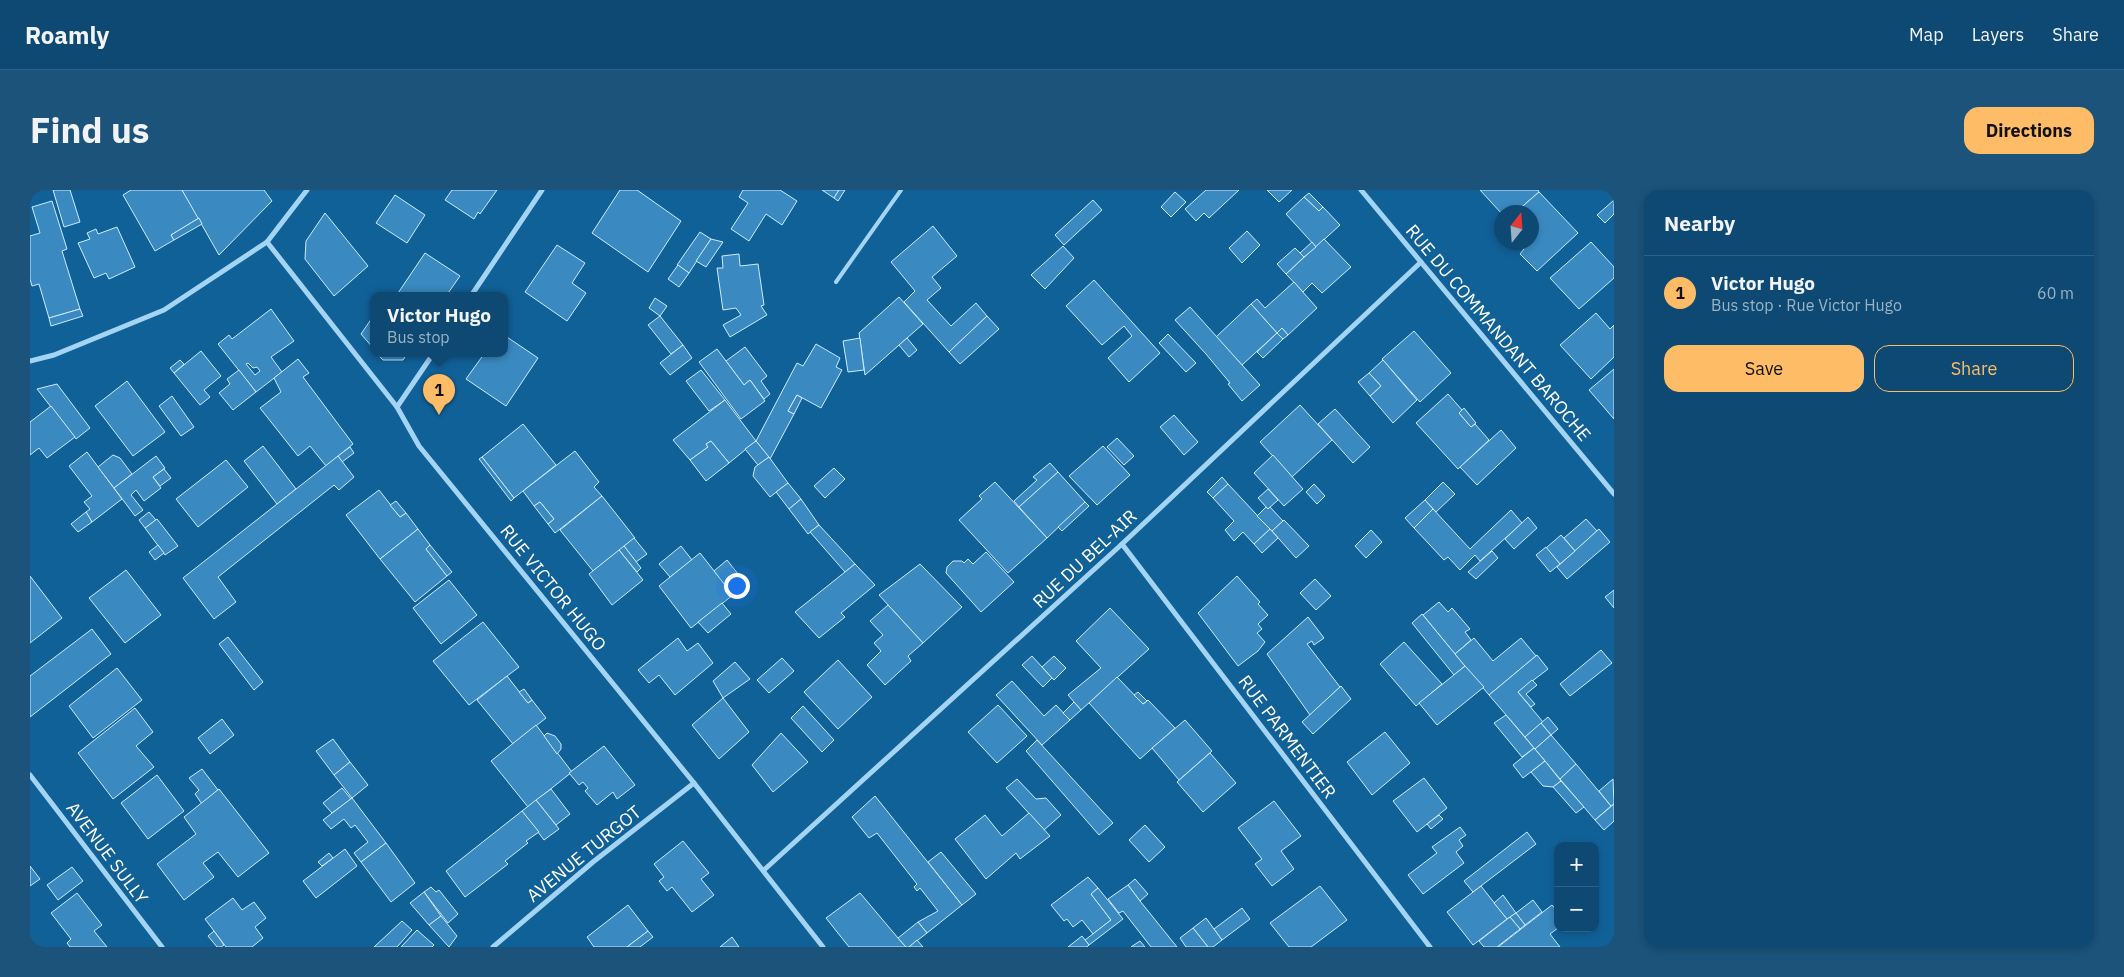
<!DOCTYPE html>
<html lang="en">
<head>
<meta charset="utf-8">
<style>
  :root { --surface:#0d4973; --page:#1b537b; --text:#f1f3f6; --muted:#9ab2c4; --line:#2d6185; --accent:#ffbc66 }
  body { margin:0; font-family:"IBM Plex Sans",sans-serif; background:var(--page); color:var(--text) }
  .controls { position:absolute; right:15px; bottom:15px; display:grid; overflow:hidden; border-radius:10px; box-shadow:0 2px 8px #0003 }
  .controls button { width:45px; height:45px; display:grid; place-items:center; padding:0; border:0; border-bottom:1px solid var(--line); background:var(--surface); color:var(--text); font:25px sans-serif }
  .compass { position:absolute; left:1464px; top:15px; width:45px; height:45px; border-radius:50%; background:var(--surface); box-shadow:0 2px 8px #0003; rotate:17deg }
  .you { position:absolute; left:706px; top:395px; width:18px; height:18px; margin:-12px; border:4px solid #fff; border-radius:50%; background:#1a73e8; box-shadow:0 0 0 8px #1a73e833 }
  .badge { display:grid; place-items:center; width:32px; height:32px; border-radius:50%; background:var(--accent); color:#111; font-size:16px; font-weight:700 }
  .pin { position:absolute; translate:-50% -41px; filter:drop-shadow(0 1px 2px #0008) }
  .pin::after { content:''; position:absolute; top:26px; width:18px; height:15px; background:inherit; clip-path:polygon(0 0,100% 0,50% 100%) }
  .popup { position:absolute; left:340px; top:102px; width:138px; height:65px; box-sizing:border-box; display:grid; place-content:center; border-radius:10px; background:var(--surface); filter:drop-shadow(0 1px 4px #0005); font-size:16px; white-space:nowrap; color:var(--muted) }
  .popup b { font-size:19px; color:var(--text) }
  .popup::after { content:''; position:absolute; left:50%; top:100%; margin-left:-10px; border:10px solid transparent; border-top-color:var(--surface) }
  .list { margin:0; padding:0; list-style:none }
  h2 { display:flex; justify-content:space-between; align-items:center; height:65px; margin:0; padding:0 20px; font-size:21px }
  h2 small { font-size:16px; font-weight:400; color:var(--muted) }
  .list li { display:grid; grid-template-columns:32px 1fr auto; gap:15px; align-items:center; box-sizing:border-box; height:75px; padding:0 20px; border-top:1px solid var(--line) }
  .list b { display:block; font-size:19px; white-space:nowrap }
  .list p { margin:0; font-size:16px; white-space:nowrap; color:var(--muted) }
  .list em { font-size:16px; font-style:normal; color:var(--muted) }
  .actions { display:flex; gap:10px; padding:15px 20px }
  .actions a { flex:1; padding:11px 0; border:1px solid var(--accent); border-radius:15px; text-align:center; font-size:18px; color:var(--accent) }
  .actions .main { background:var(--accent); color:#111 }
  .map { position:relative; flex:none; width:1584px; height:757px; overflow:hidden; border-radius:15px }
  header { display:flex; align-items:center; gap:30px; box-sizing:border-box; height:70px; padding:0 25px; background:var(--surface); border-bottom:1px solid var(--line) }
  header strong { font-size:24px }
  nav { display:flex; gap:28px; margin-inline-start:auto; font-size:18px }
  .intro { display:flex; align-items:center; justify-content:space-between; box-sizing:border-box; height:120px; padding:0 30px }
  h1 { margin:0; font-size:35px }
  .button { padding:12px 22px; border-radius:15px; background:var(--accent); color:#111; font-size:18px; font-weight:700 }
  main { display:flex; gap:30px; padding:0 30px }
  aside { flex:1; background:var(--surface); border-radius:15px; box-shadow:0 2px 8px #0003 }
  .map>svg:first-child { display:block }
</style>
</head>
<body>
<header>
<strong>Roamly</strong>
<nav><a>Map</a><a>Layers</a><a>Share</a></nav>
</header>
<div class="intro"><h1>Find us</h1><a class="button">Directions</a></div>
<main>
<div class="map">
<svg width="1584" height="757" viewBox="0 0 1584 757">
  <rect width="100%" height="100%" fill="#116199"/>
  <!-- building -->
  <g fill="#3a8ac1" stroke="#cceafe" fill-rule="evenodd">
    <path d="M23 0H40L50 32 34 37Z"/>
    <path d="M101 0H152L169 28 141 45 144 50 125 61 93 5Z"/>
    <path d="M152 0H234L242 11 189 65Z"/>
    <path d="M422 0H467L450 24 448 22 444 29 415 10Z"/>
    <path d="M590 0H607L651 31 618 82 562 43Z"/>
    <path d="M713 0H750L767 11 752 35 736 24 719 51 701 39 718 13 709 7Z"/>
    <path d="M792 0H809L804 8Z"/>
    <path d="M809 0H815L808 11 804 8Z"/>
    <path d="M1176 0H1209L1179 28 1174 23 1166 31 1155 19Z"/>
    <path d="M1237 0H1262L1249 12Z"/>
    <path d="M1450 0H1508L1509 2 1486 22H1472V24Z"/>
    <path d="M1145 2 1156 12 1141 27 1131 17Z"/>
    <path d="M1509 2 1548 43 1507 81 1490 64 1494 59 1488 52H1502V22H1486Z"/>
    <path d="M1279 3 1293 17 1289 21 1274 7Z"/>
    <path d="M365 5 395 25 377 53 346 33Z"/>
    <path d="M1274 7 1289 21 1293 17 1310 35 1286 57 1256 24Z"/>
    <path d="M1063 10 1072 20 1034 55 1025 45Z"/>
    <path d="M1584 10V24L1575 33 1567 25Z"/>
    <path d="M22 11 37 59 32 61 50 119 19 128 9 94 2 96 0 89V46L10 43 2 17Z"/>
    <path d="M295 23 338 76 304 106 275 69 276 51Z"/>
    <path d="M169 28 172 34 144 50 141 45Z"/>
    <path d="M903 36 927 66 902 87 911 98 897 110 921 136 946 113 957 126 919 162 874 112 885 101 861 72Z"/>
    <path d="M87 37 105 77 79 89 76 83 64 88 48 53 60 49 57 43 66 39 68 44Z"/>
    <path d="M1217 41 1230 55 1212 73 1199 58Z"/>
    <path d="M670 42 681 49 659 83 647 75Z"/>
    <path d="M681 49 693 52 676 77 666 71Z"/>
    <path d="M1294 49 1321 77 1292 103 1282 93 1273 102 1256 84Z"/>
    <path d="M1282 52 1286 57 1274 67 1270 63Z"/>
    <path d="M1561 52 1584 77V88L1549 119 1520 88Z"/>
    <path d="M527 55 555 73 542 93 556 103 537 131 495 102Z"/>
    <path d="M1033 56 1044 68 1015 99 1001 85Z"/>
    <path d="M1265 58 1274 67 1256 84 1247 74Z"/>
    <path d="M395 63 430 86 416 106H366Z"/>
    <path d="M709 64 710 76 728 74 734 115 731 116 737 125 700 147 693 135 711 125 706 118 693 120 687 78H693L692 66Z"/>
    <path d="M648 75 659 83 649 97 638 89Z"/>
    <path d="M1064 90 1130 163 1099 192 1078 168 1102 146 1094 136 1072 155 1036 116Z"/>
    <path d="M1264 92 1287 118 1258 145 1252 138 1247 143 1221 114 1227 109 1235 118Z"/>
    <path d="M869 107 893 134 835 185 829 143Z"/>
    <path d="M625 108 637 116 630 126 619 118Z"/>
    <path d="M1221 114 1247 143 1212 175 1186 147Z"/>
    <path d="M1160 117 1230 195 1212 211 1198 194 1200 193 1176 164 1145 130Z"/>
    <path d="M50 119 53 126 21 136 19 128Z"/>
    <path d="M241 119 264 151 241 167 252 182 226 202 188 154 199 145 202 149ZM218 173 223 178 227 177 230 181 225 185 216 174Z"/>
    <path d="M1566 123 1580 139 1584 135V167L1561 189 1530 155Z"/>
    <path d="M344 125V159L331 144Z"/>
    <path d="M630 126 653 155 641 164 618 135Z"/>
    <path d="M957 126 969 139 930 174 919 162Z"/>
    <path d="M1252 138 1258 145 1253 149 1247 143Z"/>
    <path d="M1384 141 1421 183 1390 212 1352 169Z"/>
    <path d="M1247 143 1253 149 1233 168 1227 162Z"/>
    <path d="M1138 144 1166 173 1156 182 1129 153Z"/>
    <path d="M474 145 508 168 476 216 436 189 454 164H474Z"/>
    <path d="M830 148 834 180 818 182 813 151Z"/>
    <path d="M877 148 887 160 879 167 869 155Z"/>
    <path d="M786 154 810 168 806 177 812 180 791 218 767 205 758 221 764 224 740 269 726 251 767 173 773 176Z"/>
    <path d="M653 155 662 168 640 185 630 173Z"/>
    <path d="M715 157 737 186 731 191 740 204 734 209 720 190 714 195 696 171Z"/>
    <path d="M687 159 714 195 720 190 735 211 711 229 669 172Z"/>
    <path d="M171 161 191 186 174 200 180 207 170 215 144 183Z"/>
    <path d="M347 164H377L373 170H353Z"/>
    <path d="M268 169 279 183 273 187 323 254 296 276 280 256 268 266 230 218 251 202 244 188Z"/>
    <path d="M150 170 154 174 144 183 140 178Z"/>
    <path d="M1353 170 1387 210 1363 233 1340 206 1351 196 1339 183Z"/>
    <path d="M1584 179V229L1559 200Z"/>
    <path d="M209 180 226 202 203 220 189 203 200 194 197 189Z"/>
    <path d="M671 180 695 210 679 221 656 191Z"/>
    <path d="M1339 183 1351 196 1340 206 1328 192Z"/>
    <path d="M97 191 135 242 103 266 65 216Z"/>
    <path d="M27 194 60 238 46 249 7 199Z"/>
    <path d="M1418 204 1432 220 1429 223 1441 237 1445 234 1459 250 1428 279 1386 233Z"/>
    <path d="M767 205 772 208 764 224 758 221Z"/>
    <path d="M142 206 164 237 151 246 129 216Z"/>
    <path d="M695 210 726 251 699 273 681 251 676 254 678 257 660 270 643 250Z"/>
    <path d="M1270 215 1302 250 1262 287 1230 252Z"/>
    <path d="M21 216 45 247 17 268 9 258 0 265V232Z"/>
    <path d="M1434 218 1446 233 1441 237 1429 223Z"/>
    <path d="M1305 219 1340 257 1323 273 1288 234Z"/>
    <path d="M1144 225 1168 252 1154 265 1130 237Z"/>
    <path d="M493 234 526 275 484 308 452 267Z"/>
    <path d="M1471 240 1486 258 1447 295 1430 277Z"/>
    <path d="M1087 248 1104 266 1094 275 1077 257Z"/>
    <path d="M681 251 699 273 676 291 660 270 678 257 676 254Z"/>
    <path d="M726 251 739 267 728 275 715 259Z"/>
    <path d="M233 256 266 299 247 314 214 271Z"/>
    <path d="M1073 256 1100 285 1067 315 1039 286Z"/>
    <path d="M320 257 324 263 312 272 308 266Z"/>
    <path d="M545 261 569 292 564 297 572 306 525 343 518 334 524 329 510 312 504 316 493 301Z"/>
    <path d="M57 262 92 309 62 332 56 322 60 319 54 312 62 306 39 276Z"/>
    <path d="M83 265 90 268 102 284 84 298 68 277Z"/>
    <path d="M1243 265 1273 299 1254 316 1224 283Z"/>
    <path d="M126 266 135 278 123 287 131 298 114 311 106 300 101 305 113 320 105 326 84 298Z"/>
    <path d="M308 266 324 287 309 300 304 295 188 387 206 412 184 429 153 388Z"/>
    <path d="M452 267 484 308 481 311 449 269Z"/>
    <path d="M739 267 758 293 740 307 723 286 725 277Z"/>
    <path d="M196 270 218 297 168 337 146 309Z"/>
    <path d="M1020 273 1028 282 989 317 984 311 1007 290 1003 287Z"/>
    <path d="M804 278 815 289 795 308 784 296Z"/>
    <path d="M134 279 141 288 130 296 123 287Z"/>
    <path d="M1028 282 1055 312 1017 348 989 317Z"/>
    <path d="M1192 287 1198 294 1183 308 1177 302Z"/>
    <path d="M965 292 1017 348 978 383 929 330 952 309 949 306Z"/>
    <path d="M1413 292 1425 304 1406 322 1395 310Z"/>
    <path d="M758 293 771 309 759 319 746 302Z"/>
    <path d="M1198 294 1240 339 1224 354 1213 342 1204 351 1195 340 1204 331 1183 308Z"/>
    <path d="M1284 294 1295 306 1287 314 1276 302Z"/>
    <path d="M1238 299 1248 310 1238 319 1228 308Z"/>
    <path d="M349 300 370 327 376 323 388 339 350 369 316 325Z"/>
    <path d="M572 306 605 348 563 381 530 340Z"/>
    <path d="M771 309 789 335 778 344 759 319Z"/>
    <path d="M1395 310 1403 319 1384 338 1375 328Z"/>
    <path d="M366 311 376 323 370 327 360 315Z"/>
    <path d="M510 312 524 329 518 334 504 316Z"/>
    <path d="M1055 312 1059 316 1032 341 1028 337Z"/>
    <path d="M1236 317 1238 319 1240 317 1253 331 1242 341 1227 326Z"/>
    <path d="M1403 319 1440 359 1481 320 1492 333 1450 371 1445 365 1430 380 1418 367 1414 370 1384 338Z"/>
    <path d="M56 322 62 332 48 342 41 334Z"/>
    <path d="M119 322 126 330 115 338 109 330Z"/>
    <path d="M1498 327 1507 338 1484 359 1475 349Z"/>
    <path d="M127 329 148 356 135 365 115 338Z"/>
    <path d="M1556 329 1567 341 1545 361 1534 348Z"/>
    <path d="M1254 330 1279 356 1266 368 1242 341Z"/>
    <path d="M789 335 825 374 815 382 780 342Z"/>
    <path d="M388 339 400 355 396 359 417 386 385 412 350 369Z"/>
    <path d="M1240 339 1248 348 1232 363 1224 354Z"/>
    <path d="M1569 339 1580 352 1537 389 1527 377Z"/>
    <path d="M1341 340 1352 352 1336 368 1325 356Z"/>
    <path d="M1531 345 1545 361 1530 374 1516 358Z"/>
    <path d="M604 348 617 364 606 372 594 356Z"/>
    <path d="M128 355 134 363 125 370 119 362Z"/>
    <path d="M400 355 422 382 417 386 396 359Z"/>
    <path d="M594 356 611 378 607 382 589 360Z"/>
    <path d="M651 356 662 370 640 387 629 374Z"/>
    <path d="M1516 357 1530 374 1520 382 1506 365Z"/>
    <path d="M589 360 613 390 582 415 559 384Z"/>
    <path d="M1462 361 1468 368 1446 389 1438 382Z"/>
    <path d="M956 362 984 392 951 422 916 383 917 377 923 371H932L934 373 938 369 943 374Z"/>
    <path d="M670 363 703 405 661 438 629 396Z"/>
    <path d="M697 370 716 394 703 405 684 381Z"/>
    <path d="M825 374 845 395 811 423 815 427 789 448 765 422Z"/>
    <path d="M890 374 932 417 893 453 849 405Z"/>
    <path d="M96 380 131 425 95 453 59 408Z"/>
    <path d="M0 386 32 428 0 453Z"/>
    <path d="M1207 386 1230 412 1228 414 1238 425 1228 434 1232 439 1227 443 1235 452 1228 461 1208 476 1168 423Z"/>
    <path d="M1285 389 1301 406 1286 420 1270 403Z"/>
    <path d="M419 390 447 425 411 454 383 418Z"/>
    <path d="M1584 400V418L1575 407Z"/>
    <path d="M1409 412 1418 422 1422 418 1440 439 1435 442 1441 450 1425 464 1393 425Z"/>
    <path d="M692 413 701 424 678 443 668 432Z"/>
    <path d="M858 415 893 453 878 466 881 471 855 495 837 475 851 461 844 453 853 445 840 431Z"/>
    <path d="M1080 418 1119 459 1051 520 1038 505 1071 478 1046 451Z"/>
    <path d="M1392 424 1435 476 1424 485 1382 433Z"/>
    <path d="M1278 427 1294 448 1284 455 1282 451 1277 454 1310 497 1280 525 1237 464Z"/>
    <path d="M453 432 489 477 439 515 403 471Z"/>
    <path d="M62 439 81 464 0 527V486Z"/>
    <path d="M198 447 233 492 224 500 189 454Z"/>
    <path d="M648 448 657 461 668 453 683 473 645 505 629 485 619 493 608 480Z"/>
    <path d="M1444 448 1463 471 1491 448 1506 466 1459 505 1425 464Z"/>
    <path d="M1374 452 1412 494 1386 516 1350 474Z"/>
    <path d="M1571 460 1582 473 1540 506 1530 494Z"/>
    <path d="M1507 465 1518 479 1488 502 1513 532 1495 547 1459 505Z"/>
    <path d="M1002 466 1022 488 1013 497 992 475Z"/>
    <path d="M1024 466 1036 478 1024 490 1012 477Z"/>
    <path d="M752 468 764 481 739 503 727 490Z"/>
    <path d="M808 470 842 507 808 539 774 502Z"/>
    <path d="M705 472 720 489 693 508 683 491Z"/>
    <path d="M1435 476 1454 497 1407 535 1389 513Z"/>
    <path d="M87 478 112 510 63 548 39 516Z"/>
    <path d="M477 486 498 513 502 510 516 528 483 554 447 510Z"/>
    <path d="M1087 487 1113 514 1118 510 1145 538 1110 569 1059 513Z"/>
    <path d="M1502 490 1507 495 1496 504 1505 514 1501 517 1488 502Z"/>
    <path d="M982 491 1014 526 1026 515 1040 530 1012 555 966 505Z"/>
    <path d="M1311 496 1321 509 1283 544 1272 532Z"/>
    <path d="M494 499 502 510 498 513 489 502Z"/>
    <path d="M1108 502 1117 511 1113 514 1104 505Z"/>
    <path d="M693 508 719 542 689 569 662 535Z"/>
    <path d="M1044 512 1051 520 1040 530 1033 523Z"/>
    <path d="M968 515 997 546 967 573 938 542Z"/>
    <path d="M773 516 804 550 792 562 761 528Z"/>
    <path d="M105 518 123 542 106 556 124 577 83 609 48 563Z"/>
    <path d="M1476 525 1504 558 1492 567 1464 533Z"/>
    <path d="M1518 527 1528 539 1521 545 1511 533Z"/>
    <path d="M192 529 204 545 180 564 168 548Z"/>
    <path d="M1155 530 1182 561 1149 590 1122 558Z"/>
    <path d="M1511 533 1521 545 1505 559 1495 547Z"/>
    <path d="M506 535 542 582 498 617 461 571Z"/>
    <path d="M1355 542 1380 573 1342 605 1317 572Z"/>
    <path d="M517 543 525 546 531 554V559L527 564 514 546Z"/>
    <path d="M751 543 778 572 743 602 722 575Z"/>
    <path d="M1521 545 1546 574 1530 589 1505 559Z"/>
    <path d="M303 549 320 572 304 585 286 561Z"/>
    <path d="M1007 550 1083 633 1069 645 996 561Z"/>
    <path d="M574 556 605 595 587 609 583 602 567 615 555 601 558 598 553 592 549 595 539 583Z"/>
    <path d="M1504 558 1515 571 1493 588 1483 575Z"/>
    <path d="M1180 563 1206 593 1173 622 1147 592Z"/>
    <path d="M1515 571 1531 591 1523 597 1513 596 1501 582Z"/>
    <path d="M320 572 338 595 322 608 304 585Z"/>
    <path d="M1546 574 1581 616 1565 630 1530 589Z"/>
    <path d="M172 579 188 600 172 614 165 604 169 600 159 588Z"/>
    <path d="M127 585 154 621 118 649 91 613Z"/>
    <path d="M1394 588 1417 618 1387 642 1363 611Z"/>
    <path d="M987 589 1006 609 1016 608 1031 625 1014 640 976 598Z"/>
    <path d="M1583 589 1584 614 1581 616 1569 601Z"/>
    <path d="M1531 591 1554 617 1546 623 1523 597Z"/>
    <path d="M312 598 321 609 302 623 293 613Z"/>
    <path d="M189 599 239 663 208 687 188 662 173 673 184 687 154 710 127 674 166 644 154 627Z"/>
    <path d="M521 599 540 624 526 635 506 610Z"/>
    <path d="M845 606 932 715 897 743 888 732 908 721 890 698 887 701 884 697 887 694 847 643 839 648 822 627Z"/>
    <path d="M322 608 356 653 331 672 324 663 338 652 325 635 321 638 314 629 301 639 293 630Z"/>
    <path d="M506 610 529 639 514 650 492 621Z"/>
    <path d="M1244 611 1271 646 1251 661 1264 679 1242 696 1225 674 1232 669 1208 638Z"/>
    <path d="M1584 614V631L1574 640 1565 630Z"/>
    <path d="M492 621 509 642 496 651 498 653 475 671 478 674 435 707 416 681Z"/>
    <path d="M999 623 1020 646 990 669 986 663 956 689 925 649 955 625 972 646Z"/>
    <path d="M1409 625 1413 629 1401 639 1397 634Z"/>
    <path d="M1115 635 1135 657 1119 672 1099 650Z"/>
    <path d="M1430 637 1436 645 1429 650 1433 656 1426 662 1434 673 1393 704 1378 685 1407 663 1402 657Z"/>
    <path d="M1497 642 1506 654 1443 702 1434 691Z"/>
    <path d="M653 651 679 683 671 689 684 705 662 722 642 697 637 701 629 691 634 687 624 674Z"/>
    <path d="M356 653 385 693 361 712 331 672Z"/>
    <path d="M315 659 327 676 286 708 273 691Z"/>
    <path d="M911 662 946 704 932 715 898 672Z"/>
    <path d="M299 663 303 668 292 676 288 672Z"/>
    <path d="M0 676 10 689 0 696Z"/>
    <path d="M42 677 53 691 28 710 17 695Z"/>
    <path d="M1058 687 1068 698 1061 704 1081 730 1063 744 1052 730 1043 737 1037 729 1034 731 1021 715Z"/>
    <path d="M1105 689 1118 704 1110 711 1098 695Z"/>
    <path d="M1098 695 1110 711 1147 757H1121L1093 721 1089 723 1078 709Z"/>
    <path d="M1290 696 1317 730 1281 757H1259L1240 733Z"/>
    <path d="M1451 696 1477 729 1443 755 1417 722Z"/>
    <path d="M401 697 406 702 409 700 428 724 418 733 394 702Z"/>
    <path d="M1068 698 1093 729 1059 755 1055 750 1081 730 1061 704Z"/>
    <path d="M394 702 411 726 399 735 380 713Z"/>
    <path d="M47 703 72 735 64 741 77 757H40L37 753 41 749 21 723Z"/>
    <path d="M830 703 868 748 876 757H819L796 728Z"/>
    <path d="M1473 705 1486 723 1477 729 1464 713Z"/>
    <path d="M203 708 212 720 224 712 236 728 225 737 233 748 222 757H196L175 729Z"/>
    <path d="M1503 710 1512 722 1495 735 1486 723Z"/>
    <path d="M598 715 618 741 597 757H564L557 747Z"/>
    <path d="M1522 715 1528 722V738L1520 744 1530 757H1468Z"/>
    <path d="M1212 718 1220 729 1192 750 1184 739Z"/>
    <path d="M1486 723 1495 735 1490 739 1480 727Z"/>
    <path d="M411 726 427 746 419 757 399 735Z"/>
    <path d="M1480 727 1490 739 1467 757H1454L1449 751Z"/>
    <path d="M1176 728 1192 750 1183 757H1178L1163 738Z"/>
    <path d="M372 731 382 740 367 757H344Z"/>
    <path d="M888 732 897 743 879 757H876L868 748Z"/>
    <path d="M1163 738 1178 757H1156L1150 748Z"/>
    <path d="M387 740 404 755 402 757H371Z"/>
    <path d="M184 741 194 755 191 757H187L178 746Z"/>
    <path d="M618 741 623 747 610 757H597Z"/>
    <path d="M1052 746 1059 755 1057 757H1038Z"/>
    <path d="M702 747 709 757H690Z"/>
    <path d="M887 750 893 757H879Z"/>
    <path d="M1110 751 1115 757H1101Z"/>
  </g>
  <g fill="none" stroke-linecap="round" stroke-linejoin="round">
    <!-- service -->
    <path stroke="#a4d4f4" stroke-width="4" d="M806 92 871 0"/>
    <!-- minor -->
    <g stroke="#a4d4f4" stroke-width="5">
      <path d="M1331 0 1584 304"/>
      <path d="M237 52 367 217 389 256 664 593 793 757"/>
      <path d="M441 106 512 0"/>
      <path d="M0 171 24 165 134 120 237 52 277 0"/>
      <path d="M367 217 403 164"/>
      <path d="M1092 354 1400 757"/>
      <path d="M0 585 132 757"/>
      <path d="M734 680 1092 354 1391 72"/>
      <path d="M463 757 563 672 664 593"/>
    </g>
  </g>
  <g text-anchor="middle" stroke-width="4" stroke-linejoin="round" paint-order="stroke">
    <!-- street labels -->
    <g font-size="18" fill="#fff" stroke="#116199">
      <text transform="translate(1468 143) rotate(50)" y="6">RUE DU COMMANDANT BAROCHE</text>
      <text transform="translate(1055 369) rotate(-43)" y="6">RUE DU BEL-AIR</text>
      <text transform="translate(523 398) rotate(51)" y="6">RUE VICTOR HUGO</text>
      <text transform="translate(1257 547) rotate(53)" y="6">RUE PARMENTIER</text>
      <text transform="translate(77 663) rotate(53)" y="6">AVENUE SULLY</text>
      <text transform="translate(554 664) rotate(-39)" y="6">AVENUE TURGOT</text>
    </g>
  </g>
</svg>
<div class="controls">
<button>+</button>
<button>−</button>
</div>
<svg class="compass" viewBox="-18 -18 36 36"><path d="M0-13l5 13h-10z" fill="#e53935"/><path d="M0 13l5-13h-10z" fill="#9ab2c4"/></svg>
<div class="you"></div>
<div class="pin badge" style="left:409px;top:225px">1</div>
<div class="popup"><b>Victor Hugo</b>Bus stop</div>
</div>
<aside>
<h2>Nearby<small></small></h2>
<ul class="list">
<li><span class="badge">1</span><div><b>Victor Hugo</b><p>Bus stop · Rue Victor Hugo</p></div><em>60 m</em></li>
</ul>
<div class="actions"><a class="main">Save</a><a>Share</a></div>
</aside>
</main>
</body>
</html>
